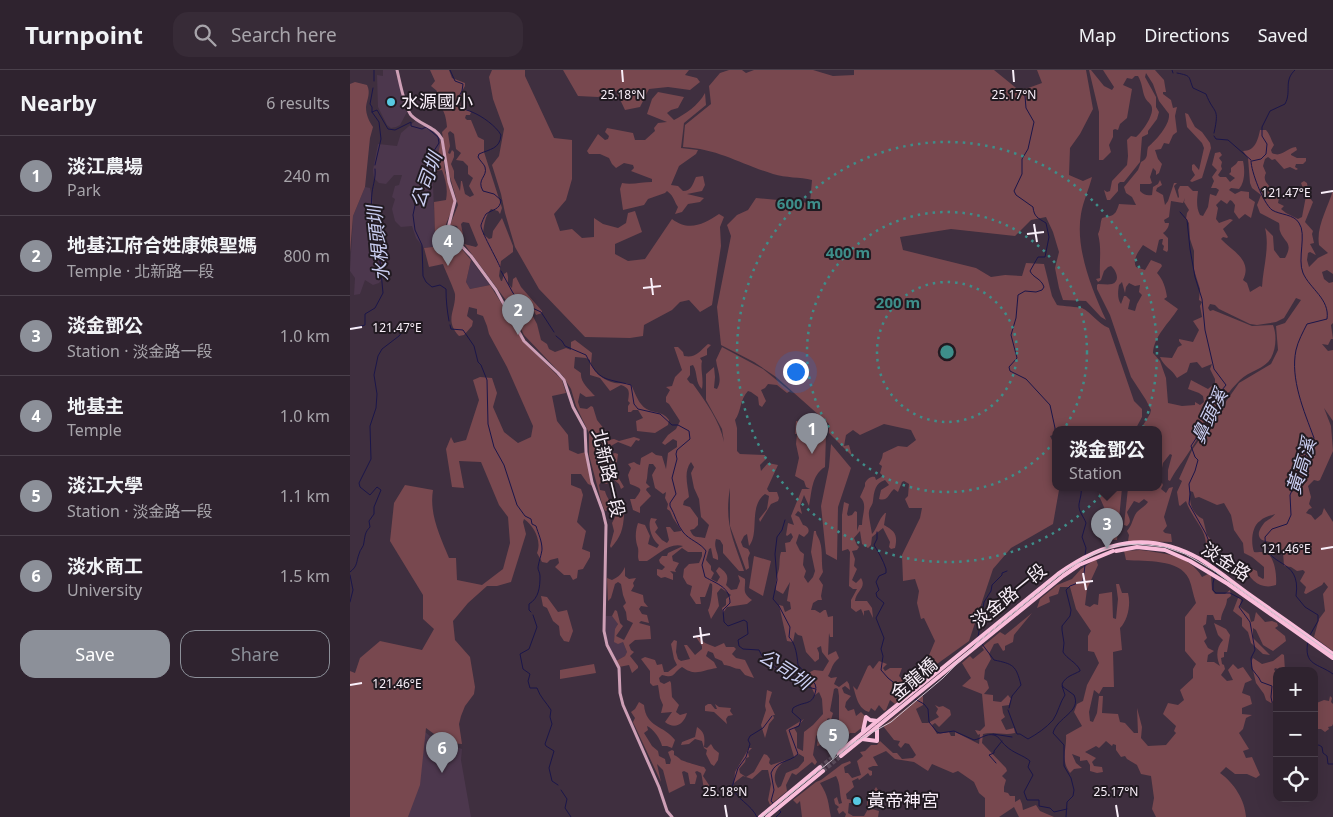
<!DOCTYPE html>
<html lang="en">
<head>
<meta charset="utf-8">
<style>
  :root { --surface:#2f232f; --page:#372b37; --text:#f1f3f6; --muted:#a7a4aa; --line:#4a404b; --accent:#8c9099 }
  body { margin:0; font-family:"Noto Sans","Noto Sans TC",sans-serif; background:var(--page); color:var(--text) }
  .controls { position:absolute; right:15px; bottom:15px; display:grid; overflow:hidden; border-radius:10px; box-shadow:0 5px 20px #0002 }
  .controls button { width:45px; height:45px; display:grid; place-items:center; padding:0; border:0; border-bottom:1px solid var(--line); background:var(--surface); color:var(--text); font:25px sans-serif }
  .you { position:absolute; left:445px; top:301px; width:18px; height:18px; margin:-12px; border:4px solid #fff; border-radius:50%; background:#1a73e8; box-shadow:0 0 0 8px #1a73e833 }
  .badge { display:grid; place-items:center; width:32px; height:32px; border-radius:50%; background:var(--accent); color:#fff; font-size:16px; font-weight:700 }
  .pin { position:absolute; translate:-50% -41px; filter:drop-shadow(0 1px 2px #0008) }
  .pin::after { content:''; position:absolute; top:26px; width:18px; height:15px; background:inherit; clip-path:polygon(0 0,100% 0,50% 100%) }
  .popup { position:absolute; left:702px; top:356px; width:110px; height:65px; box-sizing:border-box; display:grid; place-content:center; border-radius:10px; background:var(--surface); filter:drop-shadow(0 1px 4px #0005); font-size:16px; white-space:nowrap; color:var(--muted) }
  .popup b { font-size:19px; color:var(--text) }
  .popup::after { content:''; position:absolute; left:50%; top:100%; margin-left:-10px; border:10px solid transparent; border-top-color:var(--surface) }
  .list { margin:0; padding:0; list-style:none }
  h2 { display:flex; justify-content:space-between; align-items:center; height:65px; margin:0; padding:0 20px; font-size:21px }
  h2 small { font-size:16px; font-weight:400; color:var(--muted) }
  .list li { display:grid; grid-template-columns:32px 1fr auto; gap:15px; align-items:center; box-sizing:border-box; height:80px; padding:0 20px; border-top:1px solid var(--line) }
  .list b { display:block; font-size:19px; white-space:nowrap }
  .list p { margin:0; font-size:16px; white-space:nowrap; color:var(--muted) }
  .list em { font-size:16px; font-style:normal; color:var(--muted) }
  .actions { display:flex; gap:10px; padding:15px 20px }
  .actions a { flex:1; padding:11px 0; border:1px solid var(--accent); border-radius:15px; text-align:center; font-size:18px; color:var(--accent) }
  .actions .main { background:var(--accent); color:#fff }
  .icon { flex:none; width:28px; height:28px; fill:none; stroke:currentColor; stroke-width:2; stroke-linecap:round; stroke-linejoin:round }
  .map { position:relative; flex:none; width:983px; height:747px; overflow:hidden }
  header { display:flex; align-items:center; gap:30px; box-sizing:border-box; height:70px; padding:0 25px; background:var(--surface); border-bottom:1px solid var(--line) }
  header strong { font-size:24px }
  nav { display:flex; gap:28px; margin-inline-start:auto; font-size:18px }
  .search { width:350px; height:45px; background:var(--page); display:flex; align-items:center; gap:12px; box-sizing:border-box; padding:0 18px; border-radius:15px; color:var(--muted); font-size:19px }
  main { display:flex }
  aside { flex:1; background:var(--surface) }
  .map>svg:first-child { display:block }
</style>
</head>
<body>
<header>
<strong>Turnpoint</strong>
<div class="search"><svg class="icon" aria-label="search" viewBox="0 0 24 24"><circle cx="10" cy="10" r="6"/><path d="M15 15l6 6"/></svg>Search here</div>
<nav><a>Map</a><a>Directions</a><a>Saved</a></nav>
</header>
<main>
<aside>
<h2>Nearby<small>6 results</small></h2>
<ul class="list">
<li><span class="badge">1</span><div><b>淡江農場</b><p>Park</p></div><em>240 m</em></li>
<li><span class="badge">2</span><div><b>地基江府合姓康娘聖媽</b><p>Temple · 北新路一段</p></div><em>800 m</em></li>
<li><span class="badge">3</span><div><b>淡金鄧公</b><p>Station · 淡金路一段</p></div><em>1.0 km</em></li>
<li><span class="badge">4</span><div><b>地基主</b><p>Temple</p></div><em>1.0 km</em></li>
<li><span class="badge">5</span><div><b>淡江大學</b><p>Station · 淡金路一段</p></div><em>1.1 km</em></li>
<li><span class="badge">6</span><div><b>淡水商工</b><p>University</p></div><em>1.5 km</em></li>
</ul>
<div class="actions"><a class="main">Save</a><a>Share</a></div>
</aside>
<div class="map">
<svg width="983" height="747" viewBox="0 0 983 747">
  <rect width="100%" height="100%" fill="#3f2f3f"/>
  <!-- built -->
  <g fill="#4c374d">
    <path d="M33 0H46L52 27 57 42 50 55 46 57 41 58 37 55 28 37 27 5 33 6Z"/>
    <path d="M65 51 88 61 91 69 83 114 85 167 90 176 74 178 66 168 62 156 51 157 45 151 42 139 45 129 42 127 45 116 49 115 52 105H44L36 114 29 113 24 108 23 100 28 74 47 76 51 63Z"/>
    <path d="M15 117 20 118 24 139 23 149 28 178 24 179 26 189 34 190V207L29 213 23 215 15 210 10 224 4 225 5 208 0 201 3 146Z"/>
    <path d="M121 190 140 215 120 219 116 212Z"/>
    <path d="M254 546H262L268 553 264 570 273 572 277 582 275 586 266 591 255 571Z"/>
    <path d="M75 662 90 674H96L112 679 111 690 121 747H58Z"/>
  </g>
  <!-- green -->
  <g fill="#78484f" fill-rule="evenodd">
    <path d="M80 0H99L102 8 115 13V16L111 23 113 28 111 29 110 35 121 42 120 45H116L115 48 117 50H121L128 67 134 70V82L152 138 150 144 148 141 141 139C135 146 134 155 133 164L139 169 142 168 143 161 152 148 163 176V182L151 191 149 206 151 211H152L154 204 157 202 158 207V214L162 218 163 209 166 207 171 217 192 241V243L186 245 183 239 178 237 187 254 191 270 197 274 199 279 205 282 216 278 221 280V272L225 270 242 283 241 294C245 304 255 311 265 313 270 314 276 312 281 315 283 317 287 332 295 338 303 344 312 340 319 350L318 355 305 363 287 361 286 351 293 348 288 340H283L281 342H278V336L280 333 278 331C279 324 281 318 271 315L260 321 250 308 240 305V290L236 288 225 287 224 298 231 303C230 312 239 319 245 326L236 327 230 323 228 332 230 338 237 339 241 336 243 337 247 350 258 364 255 367 252 363 246 364 247 371 253 373 256 369 258 370 264 369 269 371 284 367 290 369 289 371 286 370 281 377 268 372 259 377 254 375 251 378 252 382 256 386 265 383 268 384 267 392 261 395 274 417 271 419 269 414 262 408 257 414 251 412 249 415 250 420 255 421C257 430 266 439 274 445 273 460 271 466 261 478L260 476 264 461 262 453 265 447 264 440 261 439 255 441 252 434 239 385V363L226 336 221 319 213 306 174 265 155 229 115 175 114 174 126 177 128 175 119 153 113 152 111 154 113 165 110 164 107 156 100 155 108 135 98 100 92 62 97 57C96 46 94 37 84 31L87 21 81 16 85 11ZM100 61 104 64 106 79 111 83 106 90 113 91 118 96V104L123 108 119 116 124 125 120 127 115 124 112 111H111L110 121 104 108V101L101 94 104 87V82L102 80 100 84 98 83 100 76 98 63Z"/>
    <path d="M142 0H175V6L204 68 222 70V109L216 130 204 144 210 161 222 159 232 168 244 167V148L253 154 268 158 276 153 278 143 285 141 292 162 265 174V184L278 191 295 189 322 149C339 162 354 154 369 144L374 147 370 157 371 176 362 235 350 242 339 230 330 232 322 240 294 255 293 266 280 268 235 267 189 219 165 177 155 143 151 124 142 95 149 86 154 59 143 29 139 7Z"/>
    <path d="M213 0H339L335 5 347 8 350 12 340 20 318 17 299 19 290 37 275 40 266 21 248 27 228 26Z"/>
    <path d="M379 0H392L396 3 404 0H463L483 6 504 5V0H644L670 21 692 13 687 0H736L743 39 730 64 720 78 719 105 733 111 742 107C739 119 733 132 731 144 725 178 742 220 756 250L751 247 736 231 713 230 709 218 705 198 709 182 703 162 696 147 681 150 665 166 601 159 550 167 553 180 626 198 641 207 655 205 672 206 676 193 694 194 702 226 707 235C713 236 728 237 732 238 742 243 747 253 759 258L784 331 792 339V347L785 360H736L735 357 721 360H706V364L700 366 706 378V418H711L709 420 703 454 661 478 643 499 619 571 587 594 577 590 585 571 574 548 571 549 567 533 569 521 565 509 553 511 552 485 570 448 572 438H559L555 429 558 426 559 414 554 411 552 412 548 422 544 419C539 423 538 432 529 429L531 420 539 415 535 410C525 413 524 422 523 431 523 435 519 438 519 442 518 444 522 462 522 464 527 459 528 450 535 443H536L534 455C545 461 548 465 545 478L541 479 539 477 540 472 533 458 522 467 521 475 518 478 512 474 510 461 504 468 507 475 509 477 507 480 502 481 505 489 504 496 507 499 502 510 506 513 511 508C517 518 506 521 505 531H517L522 538 523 548 519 540 514 541V546L511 539 506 542 501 538V530L507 519H503L499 516 500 482 498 479 492 481V445L494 432 499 434 497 444 498 446 502 445 505 441 507 442V461L509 455H512C512 444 518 434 510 427L515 416V413C517 409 521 406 525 407L526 410 533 406 530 403 532 396 529 394 532 388 533 383 548 376 557 377 566 370 561 360 534 354 510 365 503 360 496 365 494 376 499 375 502 386 479 363V354L426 307 404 292 371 275 367 237 381 166 377 155 387 145 398 140 406 128 460 133 462 110C450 107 436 108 423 104 390 94 369 79 333 77L335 55 361 34 359 16 370 3Z"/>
    <path d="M739 0H741L754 16 762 20 764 17 753 0H805L814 10 816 22H813V24L821 30 823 38 827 37 825 46 827 62 823 65 819 74 814 73 811 79 805 80 808 89 812 94 809 103 806 105V101L803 98 800 107 802 113 800 114H790V121C794 125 797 126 802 125L803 117 808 114 810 110 812 115 807 118 806 121 813 125 815 135 818 131 824 113H827L824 116 828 128 829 127 828 120 830 116H838L843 121H848C847 130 846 137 850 145L853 146 858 137 860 124 866 126 869 120 866 118H861L864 111 862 107 867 100 862 95 865 83 870 82 872 85 869 88 872 92 871 96 872 99 868 105 870 107H876L880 112 885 108 879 104 881 102V98L886 94 888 91H893C895 100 895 112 889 119L881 118 879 120 885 124 891 121 899 122V128L905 132 901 148 895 144 889 149 884 142 885 135 882 131 880 130 877 134 871 130 866 135 868 138 866 149 869 153 880 149 883 150 873 159 878 167 877 168 873 167 871 169C882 181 903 190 893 210L897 213 900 222 910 216 912 217C913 197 920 178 915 158L923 166 924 180 930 188H935C944 172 934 173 930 161 929 159 930 156 929 153L910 143 907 135 911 125 902 118 900 113 898 88 893 81C905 81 908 70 910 60H916C920 64 921 70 924 75L921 80 922 83C932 88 936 78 946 77L947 80 941 84V85L947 88H956V91L953 94H946L945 97 948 99 946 100 940 97 934 99 925 89 922 90 918 87 915 89 913 96 916 103C911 113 922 114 922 124L929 128 928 133 934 136 931 139 936 143 948 149 952 147 956 126 951 113 954 111 957 113 959 127 963 132 955 152 963 161 962 164 964 173 960 174 966 185 960 182 958 183 957 190 959 197 968 188 978 183 969 175C966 156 978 138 983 120V204L977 200 972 202 974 209 979 213 983 212V253L981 255 983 269H981L978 275 972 274 978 281 983 280V351L974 338 981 356 983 381 970 410 968 411 964 410 958 416 961 427 959 434 962 438 959 439 956 443 961 445 965 450 972 444 974 438 983 452V581L964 567 969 549 975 541 973 524 978 517 974 512 972 515 956 524 954 523 956 517 950 511 955 502 953 500 947 501 941 497 934 496 933 482C931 480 921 473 920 472 917 471 914 471 912 470 905 465 911 457 915 452 919 449 922 448 925 444 920 446 914 447 910 451 901 457 901 474 904 482 909 483 912 481 916 483 925 486 927 507 926 515 912 520 899 511 895 496L907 501 908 506 913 509 914 508V497L902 487 894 483 893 473 884 460 881 445 874 433 867 435 849 427 845 428 843 422 840 421C839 433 842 444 853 449L857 465 868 478 865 483 866 489 859 490 854 485C862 462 843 452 836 431L830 436 829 435 827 422 832 411 829 409 842 380 889 313 921 294 928 280 926 256 935 253 951 230 946 228 934 248 926 252 907 255 900 254 869 239 865 235 860 234 858 238 860 241 863 240 902 256 923 255C927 265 926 279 921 288 915 299 899 301 890 310 868 332 854 360 837 385 831 394 825 401 820 411L818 410V400L822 385 820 384 813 393 812 398H808V360H790L800 344 801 340 796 330 781 307 760 245 747 219V215L748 214C753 214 758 215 762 214 771 211 766 200 761 196L758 197 754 201 751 210 748 212 746 209 750 208C749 192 752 179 748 164 751 158 750 153 752 148 763 145 765 147 769 134L786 135 782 127 776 123 774 117 788 100 791 92C799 88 796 84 798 77 806 70 820 55 819 44L809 31 803 14 796 3 795 7 806 27V37L809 42 807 49 798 61V64L792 67 790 92 774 112H770L768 114V121L760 130H757L754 120 757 122 760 121 762 111 777 95 778 86 777 70 781 66 786 67C792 62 806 43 801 35 799 32 796 31 794 25 792 18 792 13 788 6H785L782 9 777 8 773 15 782 19 777 48 770 54 768 60 765 59 763 60V67L759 75 761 82 753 90H749V42ZM835 128 834 132 839 140 837 143 836 149 839 153 840 169 844 181V200L850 219 849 230 852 232 850 236 852 247 843 251 849 260 843 272 829 269V271L832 275 828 277 822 288 810 287C814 297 822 299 827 308L837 302 840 293 847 292 852 298 862 294 860 299 865 309V313L858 319 841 310 838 319 849 323 853 326 854 332 850 335 845 332V335L832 336 818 333 816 308 810 291 803 283C804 266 819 253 828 239L814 229 817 227C816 219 813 209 807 203L812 196 811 194 801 190 795 200 786 197C782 189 789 181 793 175L806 183 809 170 811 169H813L812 174 814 176 813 180 817 182 818 180V168L813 163C816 161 819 157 819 153H815L814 150 819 147 821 131 833 133ZM772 212 775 223 776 217 779 213 785 216 790 215 789 222 792 225 787 234 785 241 778 239 780 230 776 226H774L771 234C767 229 768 221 769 215Z"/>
    <path d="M5 12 17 15C21 23 17 29 16 37 16 45 19 51 23 57L20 68 15 117 3 146 0 182V14Z"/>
    <path d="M308 22 334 27 328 38 321 40 317 43 324 50C335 44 348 36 355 23L356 35 334 53 331 78 348 80 346 84 329 96 321 115 328 116 333 121C342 121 343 113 346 107L353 106 355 115 352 121 337 124 354 128 350 132 338 134 332 142 325 144 328 137C324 132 325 127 317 121L315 123 298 129 294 135 273 140 270 119 272 113C282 115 292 112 302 112V109L281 101 284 98 283 95 274 93 266 98 262 94 259 88 250 84H239L237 81 248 64 255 70 258 69 259 66 255 62 257 58 283 63 285 70H295L305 61 304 58 308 53 317 52 297 44 302 29Z"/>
    <path d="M835 43 838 44 845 57 852 62 860 73 861 78 852 108 842 112 840 111 845 105 842 100V95L844 94 849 100 854 78 852 73 837 57Z"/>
    <path d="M91 69 95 102 105 132 96 154 98 163 121 190 116 212 120 219 140 215 165 255 173 271 212 310 216 323 202 326 207 351 218 365 219 380 228 384 236 382 243 416 238 414 231 404H221V415L231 419 233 425 227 452 236 461 232 479 240 482V487L233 499 228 500 227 508 223 510 220 505H214L205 497 209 493 208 488 200 490 197 493 192 492 187 483C192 471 184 456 174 449L173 452 176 464 161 512 147 516H137L118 533 103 551 105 570 120 587 125 617 124 624 115 636 111 646 109 654 112 674C97 673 88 667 76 658L70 715 58 747H0V601L5 603 10 588 30 571 72 580 84 559 73 549V525L40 471 44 433 55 415 83 420C79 444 90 466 99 488H106L107 510 132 515 153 499 160 473 158 447 149 435 131 392 109 391 114 418 102 417 96 379 101 367 104 373 116 370 129 330 123 310 130 307 142 308 147 323 143 337 154 362 168 373 181 367 183 356 157 297 139 264 137 256 133 246 127 244V239L119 237 117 246 123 251 122 256 114 265 109 266C94 250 106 241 105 224 105 221 95 200 93 194L79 197 74 178 90 176 85 167 84 132 96 130C98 119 96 111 92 100L85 101Z"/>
    <path d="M358 274 361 275 357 279V285L350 288 352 291C350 298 354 309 352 319 345 313 348 303 343 295L340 296V305L337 309 340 313 343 314C355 331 370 351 374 372L372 359 356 330V304L364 297 365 307 364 318 367 319C373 309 367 300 366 290L372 277 413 299 440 321 437 323 427 315 418 314 415 318 411 320 416 331 412 337 409 335 408 327 401 322 398 321C390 329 391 342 385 350L387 358V381L390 384 415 385 416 389 410 395 411 401 418 393 428 395 417 419 419 422H427L429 428 428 431 421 434 410 452 409 449 417 439 419 426 415 424C398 437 410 463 399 476L397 464 394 466 391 472 393 477 398 479 400 483 398 488 399 498 396 500 380 456V418C374 453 383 469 394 501H389L373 483V475L370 470 366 469C363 478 369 483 368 490L363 488 361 478 359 479 356 490 361 496V500L364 503 361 509 367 512 370 507 366 501 369 497C377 503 379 506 376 515L381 520 387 519 390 511 388 505 395 509C396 519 391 522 402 530L397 534 377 537 373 543 372 538 376 535V529L381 525 371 518 367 523 369 536 361 549 358 540C361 536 363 517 362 514L360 513 355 527H350L351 534H346L340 525 342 516 337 514 333 507 334 499 339 494 349 493 352 486V482H338L332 478 322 486 323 491 329 493 325 500 326 502 320 501 323 504V510L315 507 311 508 307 505V499L312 500 315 497 310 493 309 490 312 486H317L318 483 333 476C319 472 308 485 297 491H289C287 486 289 483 288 478 285 470 285 462 288 453L295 455 300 466 298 474 307 478 309 475C302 470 297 456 301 448L307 449 305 452 308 458 305 462 312 470 317 473 319 470 316 457H320L324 462 331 461V460L323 448 320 441 317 439 318 434 315 428 316 422 313 424 305 418 302 405 306 398 303 394H299C297 400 298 407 296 413L300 417 297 418 296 420 301 426 290 437V443L283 440 280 429H285C294 417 291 419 280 414L278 405 281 398 278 394 284 392 287 394 290 395 291 388 302 382 306 385 312 386 316 399 318 383 327 377V371L323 369 315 375 312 373 318 365 326 359 330 351 319 334 316 332V327L320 320 316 317 322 316 325 307 332 300 324 277H328L333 282 334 286C346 288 349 282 358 274ZM341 392 344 397 341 403 344 418 349 429 351 447 359 455 355 468C346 466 344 469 340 460L344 459 348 455V448L340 437 333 435 334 431 339 427C338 416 333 402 341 392Z"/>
    <path d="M446 351 468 354 476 364 475 397C461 405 462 423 459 436L454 425 450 436 452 444 448 441 445 445 449 447 453 455C457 456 460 459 458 463L454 467 449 464 446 473 450 481 454 484 453 495 456 501 454 507 458 513 463 507 465 501 461 482 464 461H466C466 466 469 467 470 472 473 481 471 493 473 502L469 509 473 515 471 526 472 530H468L463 533 461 540H465L470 543 474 540H476L478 547 483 546V567H480L479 563 478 585 486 581 489 588C481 595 483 597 478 606L481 608 487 607 484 614 489 617 497 611 499 614 500 620 495 616 492 618 494 623 501 626 496 632 495 637 498 641 504 639 506 646 511 642 515 646 514 656 505 663H500L498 666V671L497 673 491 675 489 671V626L488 619 486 618 484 619 480 641 483 643 481 650 479 648 477 649V653L472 659H479C476 665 476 675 467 676L468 664 466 666 463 685 467 692 465 695 462 692 446 705 442 703 436 715 437 721 420 735 418 730 421 714 418 700H412L402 709 393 706 384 713 385 702 399 678H402L398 682 399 687 396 688 395 692 389 699 390 703 396 707 404 702 414 684 417 685 420 689 419 693 421 695 436 690C426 697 421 707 428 718L431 716 436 703 448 698 454 691V687L449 684 444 687 436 660 454 649 449 655 444 658 447 663V678L453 681 454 662 463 655 473 644 472 629 469 622 465 625 460 614 453 616 447 613 446 610 457 612 461 609 457 605 458 603 464 600 473 601 479 591 472 582 471 576 467 578 469 583V589L465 592 456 582 452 566 448 565 445 562 443 572 437 571 429 535 433 536 435 542 441 539 440 532 437 531 440 512 433 524 426 520C425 511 427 507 429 499 430 493 429 488 431 482H436L435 473 440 472 443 467 441 463 437 466 436 465 438 453 444 455 441 446 452 419H460L456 417 454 411 445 406 449 388 446 374 447 364H445Z"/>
    <path d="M481 374 501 398 488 437 487 490 476 484 471 436 479 397Z"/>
    <path d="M812 413 813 415 811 419 816 423 819 418 823 417 814 447 817 456 813 461 815 463 821 464 822 472 778 471 779 465 777 461C782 455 782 451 785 445 788 439 794 438 798 432L794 429 789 433 784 431 777 442C778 447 783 451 777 456L774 455 778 418H808V415Z"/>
    <path d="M748 418H772L767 470 754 469V453L760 451 750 428Z"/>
    <path d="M790 480C812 483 840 485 852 507L858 504 861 506 862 520 865 524H875L880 520 881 526 877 529C877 537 871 542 871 550H865L863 545H857L856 554 853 556 857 568 854 571 858 578 864 581 858 585 857 592H864L870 596C866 587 866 578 873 570L868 565 864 553 876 559 880 565 877 582H874V587L871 588 872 594 874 595 875 599 871 605 877 611 883 610 878 600 883 594 888 599 893 597 902 610 895 613 892 623 900 626 902 634 892 638V644L902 645 896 648 893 659 889 663 899 679 893 681 896 688 902 687 910 705 906 708 897 704H885L876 697 870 703C884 713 895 730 896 747H806L802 739 804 728 801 706 791 704 787 695 777 689 775 686 771 687 766 680V675L763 674 762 676 756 671 749 678 746 676 735 682 746 688 742 692 744 696 752 697 753 702 747 703 740 701V695L737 690 730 691V687L722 684 726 693 732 698 724 699 720 703C710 689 717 680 716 665L732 656 724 642 727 634 733 631 737 615 749 593 744 582 738 581V566L741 561 726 539 720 517H710L708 524 699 527 700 532 687 538 690 529 707 515 722 509 731 499 746 489 748 495 737 519 735 535 740 537 744 534 748 535 749 524 762 522 763 548 766 549 768 529 766 514H769L772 523H778C781 534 778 550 770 558L772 580 763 582 764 617H753L749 624 744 620 739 642 740 651 743 652 747 643 749 626H753L752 643 768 644 770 652 775 653 784 663H788L787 638 792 657 791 668 798 676 816 675 826 663 824 661 826 656 813 644 818 633 828 635 834 630 830 620 843 608V599L846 594 835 581V547L846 533C843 525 842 516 839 509 829 488 796 492 776 490L774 481Z"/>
    <path d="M404 486 421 491 413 526 399 518Z"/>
    <path d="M275 497V506L279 509 286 508 283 513 284 516 281 521 293 525 294 532 298 537 291 536 289 539 292 544 297 545 299 553 291 551 289 553 300 556 301 569 285 570 279 575 281 580 284 582 280 586 288 596V598L282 603 279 595 269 597 266 591 275 586 277 582 273 572 268 574 264 572 265 559 268 554 262 546 265 540 267 541 270 553 273 556 266 566 274 570 283 553 277 550 276 542 273 536 276 533 273 525 271 514 268 512 265 514 261 528 258 531 257 508 262 510C269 507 272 503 275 497Z"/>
    <path d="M191 526 197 527 208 542 217 540 223 561 219 572 214 571 210 565 209 556 203 551 197 538 193 536Z"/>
    <path d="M888 528H891L890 537 899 544 901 552 904 551 906 542 915 552 922 551 927 553 928 556 925 558 935 566 936 571 923 581 913 575 906 560 903 558V568L920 585 913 584 901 573 898 562 892 556V548L883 541Z"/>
    <path d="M682 543 664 565 663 572 655 576V580L653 581 648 573 644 574 639 584 641 589 635 600 634 609 637 611 639 618 634 624 643 625V631L651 632 658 625 661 629 659 635 652 636 653 643 655 647 651 650 656 660 664 658 665 663C654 666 644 661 633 664L632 673 656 698 657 701 652 706 656 710 654 717V722L658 723 660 726H665V732L670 729 672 734 673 740 686 735 690 741 704 747H669L664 737 649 747H635V728L629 723 624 712 608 701 603 703 582 694 578 701 564 692 545 689 536 681 523 687 528 696H523L518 698 519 700 522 701V705L520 706 518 703 509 710 508 708 502 711 504 717 496 724 497 729 502 730V733H499L498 743 503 746H514L518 739 517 732 526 717 530 723 522 739 529 741 528 747H495L496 744 493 741 489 744 487 739 489 737 485 734 484 729 487 727 489 734 492 733C489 723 491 715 486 706L470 713C479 727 478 733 481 747H452L450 731 447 734 443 730 466 712 471 710 492 694 500 691 501 693 494 697 495 703H498L502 708 511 705 507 691 513 686 510 682 515 681 521 675H527L530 671 543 683H547L552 689 563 688 566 685 559 674 555 673 551 678 548 675 550 671 544 670 533 656 573 625V635L566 639 572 653H578L589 647 586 643 588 639 585 635 589 637 593 636 600 640 601 645 589 657 585 653 582 655 587 664 599 662 601 666H605V662L629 674 630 664 628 665 625 660 630 661 635 656 632 624 612 616 621 608 612 593 620 586 623 589 634 580 632 577 650 562 655 565Z"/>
    <path d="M346 565 355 573 365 577 374 573 376 577H384L386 579 382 584 386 588 395 590 404 608 395 605 390 599C384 599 380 595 374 595L372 591 365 588 363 583 358 581 356 586 364 592 367 598C352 600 346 607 332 597 322 603 326 609 312 605L309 608 310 612 314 614 320 611 321 613 322 627 329 635 326 642 330 645 337 643C334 654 325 660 315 652L322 642 311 643 313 635 310 628 308 615 303 616 300 613V601L291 589 295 587 305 590 307 595 312 594 314 602H318L327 595 324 589 321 574 324 570 327 571 326 582 328 589 331 591 340 589 334 575H337L345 585 352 579V576L346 567Z"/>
    <path d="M932 584 934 585 935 601 925 598 924 600 927 602 924 608 927 611V627L921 633 916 630 914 624 906 613 901 592 903 588 912 594 923 591Z"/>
    <path d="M529 591 537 594 533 598 535 601 540 598H552L549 606 552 609 562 606 565 608 562 612 558 613 555 615 558 620 557 622 545 634 540 630 536 640 534 641 529 635 525 641 521 638 519 642C508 639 506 626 503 616L507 620 518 596 520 595 523 599Z"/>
    <path d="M244 594 246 603 210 609V600Z"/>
    <path d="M417 620 422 622 419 632 425 645H423L424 648 419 654 415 668 411 655 416 640 415 636Z"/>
    <path d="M980 626 982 628 981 632 983 634V654L982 656 978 657 979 659 975 662 971 659H964V634L974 630 979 631Z"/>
    <path d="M289 632 294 635C296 658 314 655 325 670L322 678 317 676H312C311 670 303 658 297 656L298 660 294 663 302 676 308 681 309 686 315 689 316 694H320L321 690 318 682 322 680 324 681V685C327 686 329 688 331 690 333 691 352 697 354 697L356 700 353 706 363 721 361 724C351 718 354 713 351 703L347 701 345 702 347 706 345 714H340L338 703 334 701 332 702 335 715 319 723 313 700 307 694 311 712 283 652 285 648 281 642 285 639Z"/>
    <path d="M358 634H361L365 639H367L365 634 369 637 381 638 380 641 383 645 378 646 376 649 377 654 364 642 355 641V636Z"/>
    <path d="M347 657C355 662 355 668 354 677L357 678 361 674 364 679 369 683 368 690 364 696 361 694 356 684 357 680 354 678 352 671 345 669 339 674 331 675 332 672 345 667Z"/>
  </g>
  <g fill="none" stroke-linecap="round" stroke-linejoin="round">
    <!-- stream -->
    <g stroke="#1b164a" stroke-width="1">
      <path d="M100 0 105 11 113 14 112 21 107 30C109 39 115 39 122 42 132 46 146 56 151 65 150 79 140 79 129 84L128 87C130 91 134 94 135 97 138 107 126 109 133 121L144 124 151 130C150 140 143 139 136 144 134 147 132 152 131 155 130 160 147 189 150 197"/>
      <path d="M822 0 823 3"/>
      <path d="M827 3C842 6 838 6 843 18L856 24C864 45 870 36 864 63"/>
      <path d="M24 11V0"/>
      <path d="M23 18 20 34 22 37V42L29 52 31 69 25 95"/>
      <path d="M675 26 676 38 684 52 678 79 672 89V104L664 121 666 125 683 137C684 147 688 148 696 153L699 167 695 187H688L680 201C683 208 691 208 694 217L692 220 686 222 675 221 668 225 666 248 661 265 667 288 659 297 660 301 676 309 700 335 705 358 706 377"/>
      <path d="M22 42 27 40 38 59 45 60 61 52V56L72 59 76 57 88 67 89 73 80 87 74 109 68 121 63 145 65 160 72 175 73 206 76 212 82 217 90 215 96 219C96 230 97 240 99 251"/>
      <path d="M864 66 866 69 878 70 901 90"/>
      <path d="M901 91C901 101 913 133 922 140 930 145 944 144 949 153 957 164 947 189 953 203 960 219 980 229 977 249L957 254C953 262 948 271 946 280 940 309 954 341 964 368L948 401V407L940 425 941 445 937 454 922 459 915 467C914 500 952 485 946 526L955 537 968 545V551L960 565"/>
      <path d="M902 91 911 89 916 84 917 74 912 66V57L920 41 935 34C942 21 933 11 945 0"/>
      <path d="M830 142 837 150 840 179 845 207 852 229 855 260 864 299 876 315 872 320 866 338 841 376 845 387 848 390 845 401 839 414 840 424 839 434 856 464 866 490 867 498"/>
      <path d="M151 201 163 223 174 236"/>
      <path d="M178 236 191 242 204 262"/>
      <path d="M100 255 101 259 113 260 124 276 128 292 131 295 137 310 138 354 144 377 154 395 167 435 175 446 181 449 182 454 186 456C188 463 192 471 192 479 192 483 188 494 188 498 188 500 190 503 190 506 190 517 189 528 179 534V540L181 542"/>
      <path d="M0 259 15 255V244L25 238 33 223 28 170 25 168 24 164C24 150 20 136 22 123 23 114 26 108 25 99"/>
      <path d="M206 266 212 271 215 276 236 285C249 312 255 308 281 315L284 334 288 339 310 344 322 355H328L339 361 340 369 327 380 326 384 327 389 322 408 326 424 320 433V436C325 444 327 455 333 462 339 470 351 473 356 481L352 495 355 507C367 514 380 517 380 533L373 540 374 552 378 556 394 550 397 552 398 564 388 570 389 576 393 579 409 580 412 586 427 599 442 604 448 611 456 615 457 617 466 619C463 637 455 630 443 638L442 642 451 650 449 656 439 660 448 684C439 693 426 690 421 703L424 720 421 731 431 742 426 747"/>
      <path d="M731 418C732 424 730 428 729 434 728 441 734 447 736 453L732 467 736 478 735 486"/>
      <path d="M435 450 432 460 427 467 425 484 427 510 423 529 429 536 440 557 439 567C446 574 447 586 448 595L465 614 466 618"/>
      <path d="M527 462V469L524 475C529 483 533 490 536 499V503L529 506 526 512 529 520 526 523 527 527 534 533 526 548 534 568 531 579 533 586 531 600 538 608 558 624"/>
      <path d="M866 501 863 513V520L866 523H880L893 530 889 537 900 552 905 580 901 588 902 599 909 608 911 612 922 616 921 627 922 632"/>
      <path d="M0 502C8 496 6 492 9 484 10 479 14 477 14 472 15 466 15 462 20 457L19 451 24 444V437L31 420 27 417 20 425 10 417 9 413 21 389 20 356 26 338 27 324 24 305 28 286 32 279 49 266 61 251"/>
      <path d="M0 505 3 520 0 532"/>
      <path d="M183 545 187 557 179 579 170 584 173 599 180 604 178 611 180 618H187C190 627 196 632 201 640L200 647 202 654 195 674 196 676 204 681 199 698 202 711 208 715"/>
      <path d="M628 567 634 532 641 521 642 515 652 505V503L657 501"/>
      <path d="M958 571C953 596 968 593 983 604"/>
      <path d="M632 574 644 590C663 594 666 595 671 615L662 626 659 638"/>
      <path d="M565 629 574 634 578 639 579 652 587 662 590 663 604 661 624 670C631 669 636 663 644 665 650 667 651 672 656 676 663 683 673 685 680 691L678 697 683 705 674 722 677 730H689V736L700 738 704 742 717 739"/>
      <path d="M924 635 927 636"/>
      <path d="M658 640 667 664H670L678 669C687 664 696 658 703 650 708 643 710 632 715 625L712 616"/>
      <path d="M643 664 662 667"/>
      <path d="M964 676 969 675 972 677 973 683 977 686 978 694H983"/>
      <path d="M646 693 639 685 644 683V681L652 671"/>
      <path d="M211 720 217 729 215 738 221 747"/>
      <path d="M407 747C401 734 386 729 382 717L388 698 396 687 400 674 398 670 400 666 413 658 422 646"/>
      <path d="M716 747 717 732 723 726 724 720 721 708 714 696V675L703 663C707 647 732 642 724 625L713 617 712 614C716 606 723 605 730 601V600C726 592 717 589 713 582L714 573 712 560V556L720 546 721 540 716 520 720 516 733 511 735 495"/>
    </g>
    <!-- primary-tunnel -->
    <g stroke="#5b4c5b" stroke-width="4" stroke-dasharray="4 2" stroke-linecap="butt">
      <path d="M470 697 488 683"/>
      <path d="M473 701 491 686"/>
    </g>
    <!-- secondary -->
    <path stroke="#ce9fb6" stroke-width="3" d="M47 0C50 12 54 36 61 45 70 55 85 56 92 69L99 112 105 131 98 158 104 168 121 186 146 220 174 271 208 303 214 310 223 337 235 359 236 382 242 412 253 442 256 455 254 561 257 575 269 598 270 623 273 635 309 717 317 741 322 747"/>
    <!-- primary -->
    <g stroke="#f9bdda" stroke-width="4">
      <path d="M766 481 787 477 815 480 840 491 878 514 983 588"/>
      <path d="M513 661 516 647 520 650 527 651"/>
      <path d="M512 669 527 671V657"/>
      <path d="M488 683 708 504C754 471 798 460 850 489 866 499 881 511 896 522 925 543 954 563 983 584"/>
      <path d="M491 686 713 506 729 495 763 481"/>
      <path d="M410 747 470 697"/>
      <path d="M417 747 473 701"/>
    </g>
    <!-- tram -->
    <path stroke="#cdc1cd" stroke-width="1" d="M412 747 503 673 541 652 593 608 628 572 717 499 751 480 764 476 788 474 815 477 835 484 863 500 983 585"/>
  </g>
  <!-- ticks -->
  <path fill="none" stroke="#faf0fa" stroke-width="2" d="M272 0 273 12M663 0 664 12M971 123 983 121M684 154 687 172M677 164 694 162M301 208 303 225M293 218 311 216M0 259 12 257M971 479 983 477M733 503 736 520M726 513 743 511M350 557 352 574M343 567 360 564M0 615 12 613M375 735 377 747M766 735 768 747"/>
  <!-- distance rings -->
  <g fill="none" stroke="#3e8e8a" stroke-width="2.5" stroke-dasharray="2.5 5">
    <circle cx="597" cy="282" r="70"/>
    <circle cx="597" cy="282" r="140"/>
    <circle cx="597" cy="282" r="210"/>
  </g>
  <!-- markers -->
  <g fill="#57c9e2" stroke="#211a21" stroke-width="2">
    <circle cx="41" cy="32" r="5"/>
    <circle cx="507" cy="731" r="5"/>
  </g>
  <g text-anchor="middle" stroke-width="4" stroke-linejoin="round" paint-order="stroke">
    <!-- poi labels -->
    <g font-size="18" fill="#faf0fa" stroke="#211a21" text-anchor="start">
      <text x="51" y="38">水源國小</text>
      <text x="517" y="737">黃帝神宮</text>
    </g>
    <!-- street labels -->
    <g font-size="18" fill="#faf0fa" stroke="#211a21">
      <text transform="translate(258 403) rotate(77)" y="6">北新路一段</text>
      <text transform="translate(876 492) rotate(33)" y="6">淡金路</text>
      <text transform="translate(659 526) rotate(-39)" y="6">淡金路一段</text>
      <text transform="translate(564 609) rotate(-40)" y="6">金龍橋</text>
    </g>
    <!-- water labels -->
    <g font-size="19" font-style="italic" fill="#cacef1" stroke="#211a21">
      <text transform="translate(76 110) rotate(-70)" y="7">公司圳</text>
      <text transform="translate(28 174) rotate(-96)" y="7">水梘頭圳</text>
      <text transform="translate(859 346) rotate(-64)" y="7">鼻頭溪</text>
      <text transform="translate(951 396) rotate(-73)" y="7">黃高溪</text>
      <text transform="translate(435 599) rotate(33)" y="7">公司圳</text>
    </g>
  </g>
  <g font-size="12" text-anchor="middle" fill="#faf0fa" stroke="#211a21" stroke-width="4" stroke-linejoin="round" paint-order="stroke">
    <text x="273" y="29">25.18°N</text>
    <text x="664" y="29">25.17°N</text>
    <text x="936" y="127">121.47°E</text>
    <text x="47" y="262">121.47°E</text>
    <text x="936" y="483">121.46°E</text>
    <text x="47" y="618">121.46°E</text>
    <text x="375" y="726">25.18°N</text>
    <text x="766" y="726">25.17°N</text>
  </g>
  <circle cx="597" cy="282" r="8" fill="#3e8e8a" stroke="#211a21" stroke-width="2.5"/>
  <g font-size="15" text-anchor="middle" font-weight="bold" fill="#3e8e8a" stroke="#211a21" stroke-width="4" stroke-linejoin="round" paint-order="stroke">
    <text x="449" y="139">600 m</text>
    <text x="498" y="188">400 m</text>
    <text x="548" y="238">200 m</text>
  </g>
</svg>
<div class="controls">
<button>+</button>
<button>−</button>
<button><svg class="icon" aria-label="locate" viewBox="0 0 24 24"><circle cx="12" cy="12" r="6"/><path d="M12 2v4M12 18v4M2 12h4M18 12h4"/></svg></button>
</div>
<div class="you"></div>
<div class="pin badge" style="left:462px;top:384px">1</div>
<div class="pin badge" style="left:168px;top:265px">2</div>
<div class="pin badge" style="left:757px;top:479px">3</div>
<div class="popup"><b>淡金鄧公</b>Station</div>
<div class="pin badge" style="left:98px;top:196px">4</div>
<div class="pin badge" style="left:483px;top:690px">5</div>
<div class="pin badge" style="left:92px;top:703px">6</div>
</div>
</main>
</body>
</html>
